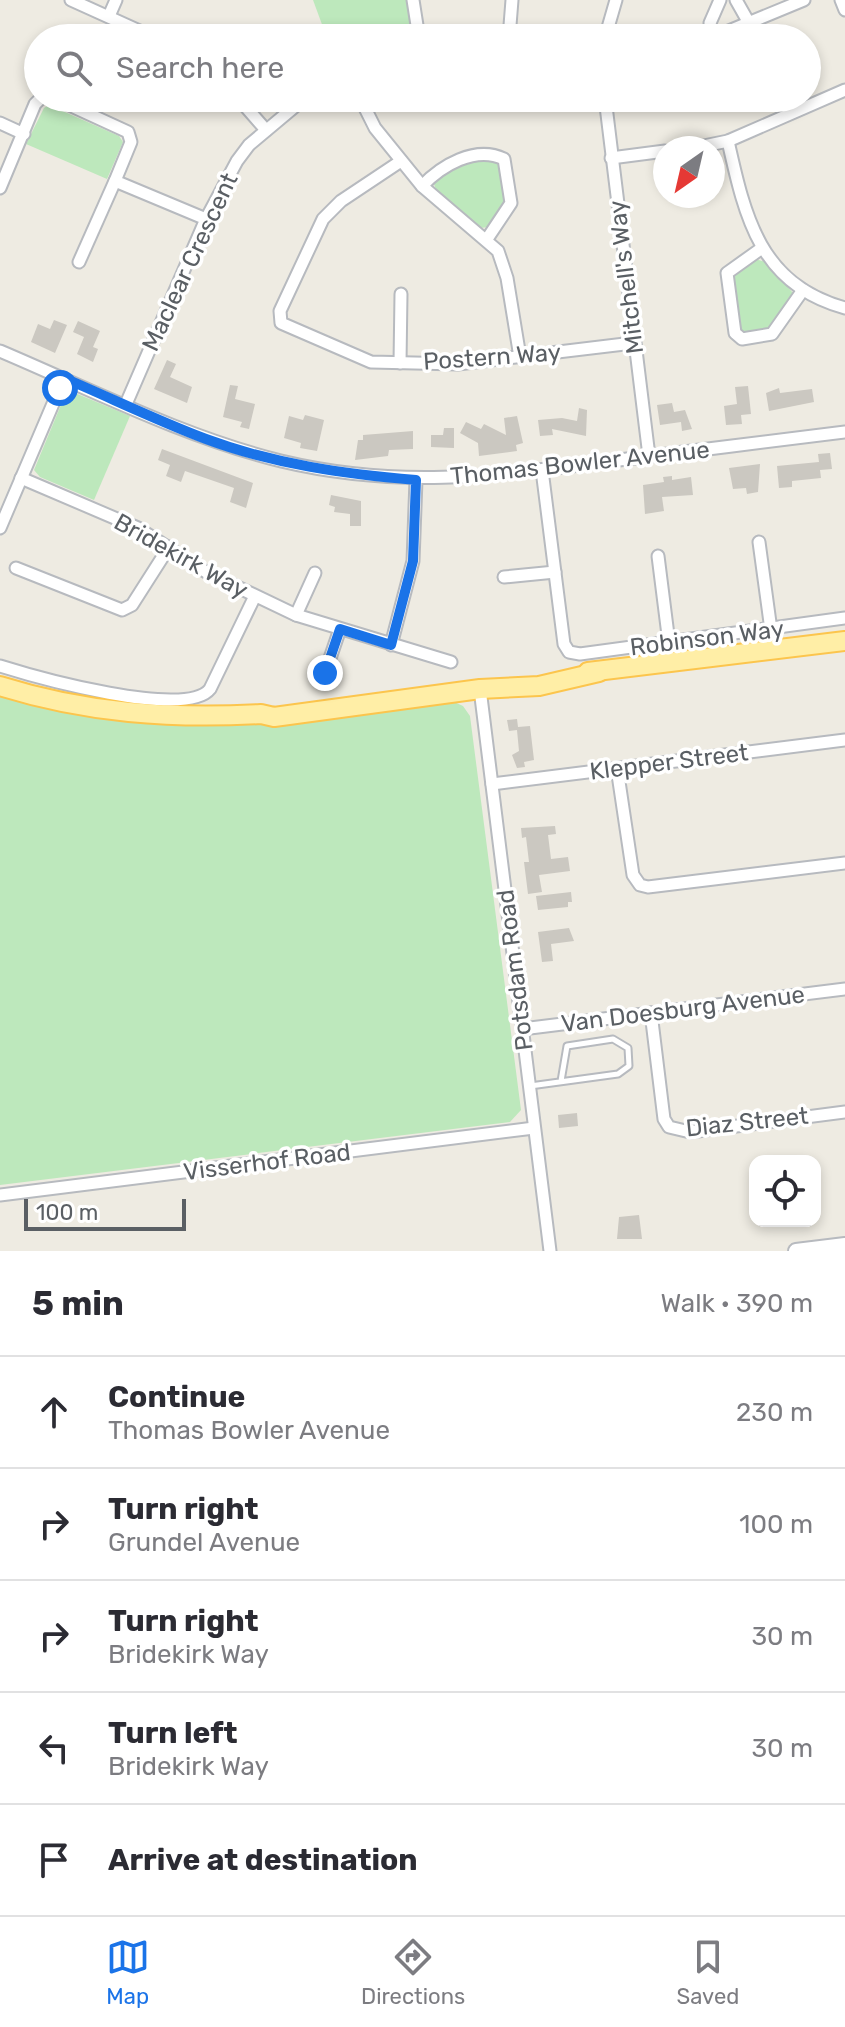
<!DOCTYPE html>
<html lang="en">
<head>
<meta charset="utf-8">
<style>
  :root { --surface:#fff; --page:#f7f7f7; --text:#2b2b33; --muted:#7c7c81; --line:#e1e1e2; --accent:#1a73e8 }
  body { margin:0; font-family:Rubik,sans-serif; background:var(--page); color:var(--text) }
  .controls { position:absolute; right:24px; bottom:24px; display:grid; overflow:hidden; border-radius:16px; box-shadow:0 4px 12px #0003 }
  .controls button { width:72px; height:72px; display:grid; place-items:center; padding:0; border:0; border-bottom:2px solid var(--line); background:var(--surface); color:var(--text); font:40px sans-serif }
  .compass { position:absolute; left:653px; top:136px; width:72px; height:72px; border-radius:50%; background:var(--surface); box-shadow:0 4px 12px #0003; rotate:214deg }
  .scale { position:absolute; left:24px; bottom:20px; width:162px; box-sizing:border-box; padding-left:8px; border:4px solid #5a5f64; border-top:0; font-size:22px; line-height:28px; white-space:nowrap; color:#5a5f64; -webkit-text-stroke:6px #fff; paint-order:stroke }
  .stop { position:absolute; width:24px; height:24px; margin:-18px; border:6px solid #1a73e8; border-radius:50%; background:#fff }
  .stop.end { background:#1a73e8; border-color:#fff; box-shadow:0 2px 8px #0008 }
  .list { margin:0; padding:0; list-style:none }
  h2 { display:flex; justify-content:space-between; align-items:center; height:104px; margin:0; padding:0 32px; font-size:34px }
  h2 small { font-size:26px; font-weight:400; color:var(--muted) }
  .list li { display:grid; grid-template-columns:52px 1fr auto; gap:24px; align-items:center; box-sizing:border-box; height:112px; padding:0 32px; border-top:2px solid var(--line) }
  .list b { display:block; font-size:30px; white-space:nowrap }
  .list p { margin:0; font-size:26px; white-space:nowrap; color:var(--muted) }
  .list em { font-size:26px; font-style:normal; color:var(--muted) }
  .icon { flex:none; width:44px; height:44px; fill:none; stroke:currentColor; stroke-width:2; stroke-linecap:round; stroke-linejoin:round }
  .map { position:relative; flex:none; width:845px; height:1251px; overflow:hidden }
  .search { position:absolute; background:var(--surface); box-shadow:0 4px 12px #0003; left:24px; right:24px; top:24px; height:88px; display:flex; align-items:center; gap:20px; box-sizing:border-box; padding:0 28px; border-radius:44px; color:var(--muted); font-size:30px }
  .sheet { height:664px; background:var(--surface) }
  nav { display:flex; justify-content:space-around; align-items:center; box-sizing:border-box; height:112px; border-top:2px solid var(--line); background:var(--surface); font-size:22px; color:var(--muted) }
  nav a { display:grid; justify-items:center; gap:4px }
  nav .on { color:var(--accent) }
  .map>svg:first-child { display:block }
</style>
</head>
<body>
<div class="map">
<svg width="845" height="1251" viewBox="0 0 845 1251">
  <rect width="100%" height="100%" fill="#eeebe2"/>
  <!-- green -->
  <g fill="#bde8bc">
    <path d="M313 0H408L414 38H327Z"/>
    <path d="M49 105 119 136 123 142 107 179 26 144 44 108Z"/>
    <path d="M491 160 501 164 507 203 488 227 481 228C466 219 432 198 434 180L461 163Z"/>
    <path d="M755 259 766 262 793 293 772 329 743 334 738 331 731 276Z"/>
    <path d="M75 393 130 416 94 500 40 477 34 470 63 400Z"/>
    <path d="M0 695C156 744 292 718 450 700L463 706 470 716 521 1110 510 1122 0 1185Z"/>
  </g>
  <!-- building -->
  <g fill="#cbc8c1">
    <path d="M54 320 67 325 55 353 31 342 38 324 50 329Z"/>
    <path d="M78 321 100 331 93 347 98 349 93 362 77 354 84 337 73 332Z"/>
    <path d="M167 360 176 364 170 377 192 387 187 403 154 389Z"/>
    <path d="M230 385 238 386 235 399 255 404 249 429 240 427 242 422 223 417Z"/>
    <path d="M748 386 751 414 741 415 742 424 726 425 724 406 737 404 735 387Z"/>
    <path d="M779 388 780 393 812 389 814 402 769 411 766 393Z"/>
    <path d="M672 403 674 412 685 410 692 429 682 431 681 422 660 425 657 405Z"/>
    <path d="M579 408 587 410 586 436 552 429 553 435 540 436 538 420 562 418 577 421Z"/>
    <path d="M305 415 324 420 317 451 300 448 301 443 284 438 289 416 303 420Z"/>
    <path d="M517 416 523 443 516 445 517 451 479 456 478 443 460 433 466 422 481 429 484 424 506 435 504 418Z"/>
    <path d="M444 428H454V448L431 447V435H443Z"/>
    <path d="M413 431V449L389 450 388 456 355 460 358 440H363V435Z"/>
    <path d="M162 449 253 483 246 508 230 502 234 488 185 471 181 482 166 476 170 465 158 460Z"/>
    <path d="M830 453 832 469 820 470 821 478 792 481V487L779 488 777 466 819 462 818 454Z"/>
    <path d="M760 464 758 492 747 494 746 488 733 489 729 468Z"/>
    <path d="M672 476V480L691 477 693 495 662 497 664 511 645 514 643 485 664 482 663 477Z"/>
    <path d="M331 495 361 501V526H350V514L334 512 335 507 329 505Z"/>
    <path d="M517 719 518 727 530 726 534 760 524 762 525 767 517 768 512 755 519 751 517 730 509 731 507 720Z"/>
    <path d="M555 826 556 834 548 835 551 859 568 857 570 871 539 875 542 892 528 894 524 862H529L526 837 522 838 521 828Z"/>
    <path d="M571 892 572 902H568V907L538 910 536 896Z"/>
    <path d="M569 928 574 941 551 944 553 961 542 962 538 932Z"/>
    <path d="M577 1113 578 1126 559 1128 558 1115Z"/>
    <path d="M639 1215 642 1239H617L619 1217Z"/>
  </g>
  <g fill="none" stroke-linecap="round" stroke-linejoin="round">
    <defs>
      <path id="service" d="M530 1086 618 1074 629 1066 628 1048 613 1039 567 1046 561 1081"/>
      <g id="minor">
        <path d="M71 0 155 38"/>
        <path d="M413 0 419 38"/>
        <path d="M720 0 710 23 712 31 719 35 804 0"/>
        <path d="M736 0 749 23"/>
        <path d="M841 0 845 10"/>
        <path d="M109 16 116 0"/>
        <path d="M509 38 512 0"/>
        <path d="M605 38 616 0"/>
        <path d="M54 98 128 132 131 142 115 181 206 219"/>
        <path d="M238 98 266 130"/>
        <path d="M360 98 375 128 422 186 498 251 507 278 520 357"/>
        <path d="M605 98 649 456"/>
        <path d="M0 123 24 134"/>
        <path d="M728 141C745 217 760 285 845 308"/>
        <path d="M694 148 728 141 845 90"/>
        <path d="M611 158 665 151"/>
        <path d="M401 161 341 201 323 219 280 311 281 323 371 362 458 364 633 343"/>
        <path d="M422 186C441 166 475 145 504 159L511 203 487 239"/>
        <path d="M0 188 35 104 41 98"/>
        <path d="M762 248 727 273 735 333 742 339 772 334 803 290"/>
        <path d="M79 262 115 181"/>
        <path d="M0 351C92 390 184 437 281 461 398 489 494 476 611 461 689 451 767 442 845 432"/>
        <path d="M400 363 401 294"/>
        <path d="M126 404 206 219 237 161 249 145 305 98"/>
        <path d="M542 470 564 644 569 652 580 654 845 618"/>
        <path d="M21 478 138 528 206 572 296 615 451 662"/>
        <path d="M0 528 64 378"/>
        <path d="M759 542 771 630"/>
        <path d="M658 556 669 643"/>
        <path d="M16 568 122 610 132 605 169 547"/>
        <path d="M504 577 555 572"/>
        <path d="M296 615 315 573"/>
        <path d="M391 645 413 561 416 480"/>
        <path d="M0 666C35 677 186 720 210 689L255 596"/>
        <path d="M325 673 340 629"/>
        <path d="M480 689 550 1251"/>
        <path d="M617 768 633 875 640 885 648 887 845 863"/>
        <path d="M492 784 845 740"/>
        <path d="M651 1013 664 1119 669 1127 690 1132 845 1112"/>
        <path d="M522 1029 845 989"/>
        <path d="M0 1195 534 1128"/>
      </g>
      <path id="tertiary" d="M796 1251 845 1245"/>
      <g id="primary">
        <path d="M588 672 845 641"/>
        <path d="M0 686C86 713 171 719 261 714L274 717 480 689 539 686 599 672"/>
      </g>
    </defs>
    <!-- service casing -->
    <use href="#service" stroke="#b7babf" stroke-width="9"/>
    <!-- minor casing -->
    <use href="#minor" stroke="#b7babf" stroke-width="15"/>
    <!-- tertiary casing -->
    <use href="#tertiary" stroke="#b7babf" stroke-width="18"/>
    <!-- primary casing -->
    <use href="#primary" stroke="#fcc54d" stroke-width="22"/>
    <!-- service -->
    <use href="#service" stroke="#fff" stroke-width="5"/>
    <!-- minor -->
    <use href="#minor" stroke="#fff" stroke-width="11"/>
    <!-- tertiary -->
    <use href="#tertiary" stroke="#fff" stroke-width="14"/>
    <!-- primary -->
    <use href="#primary" stroke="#ffeea6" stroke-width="18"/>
  </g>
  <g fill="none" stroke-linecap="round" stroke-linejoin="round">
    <!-- route -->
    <path stroke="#1a73e8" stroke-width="10" d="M60 388 64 378C111 398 158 421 206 439 273 464 344 474 416 480L413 561 391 645 340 629 325 673"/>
  </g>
  <g text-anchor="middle" stroke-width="7" stroke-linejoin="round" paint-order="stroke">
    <!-- street labels -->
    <g font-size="24" fill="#5a5f64" stroke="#fff">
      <text transform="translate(190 262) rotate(-65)" y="8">Maclear Crescent</text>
      <text transform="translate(626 277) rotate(-97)" y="8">Mitchell's Way</text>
      <text transform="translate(492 357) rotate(-4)" y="8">Postern Way</text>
      <text transform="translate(580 463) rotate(-6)" y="8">Thomas Bowler Avenue</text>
      <text transform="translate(181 556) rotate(29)" y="8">Bridekirk Way</text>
      <text transform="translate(707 638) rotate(-7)" y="8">Robinson Way</text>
      <text transform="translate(669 762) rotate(-7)" y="8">Klepper Street</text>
      <text transform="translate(515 970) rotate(-97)" y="8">Potsdam Road</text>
      <text transform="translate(683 1009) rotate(-7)" y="8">Van Doesburg Avenue</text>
      <text transform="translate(747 1122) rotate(-6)" y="8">Diaz Street</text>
      <text transform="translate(267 1162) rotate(-7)" y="8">Visserhof Road</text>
    </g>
  </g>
</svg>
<div class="controls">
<button><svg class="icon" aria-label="locate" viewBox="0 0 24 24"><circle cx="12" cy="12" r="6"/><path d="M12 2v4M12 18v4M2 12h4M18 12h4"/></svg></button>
</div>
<svg class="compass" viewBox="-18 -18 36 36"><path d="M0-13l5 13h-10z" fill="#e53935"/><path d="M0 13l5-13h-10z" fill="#7c7c81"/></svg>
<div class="scale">100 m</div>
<div class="stop" style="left:60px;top:388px"></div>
<div class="stop end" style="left:325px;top:673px"></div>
<div class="search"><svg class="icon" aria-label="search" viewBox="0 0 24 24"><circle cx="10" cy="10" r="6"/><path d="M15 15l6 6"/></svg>Search here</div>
</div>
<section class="sheet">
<h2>5 min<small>Walk · 390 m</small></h2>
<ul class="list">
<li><svg class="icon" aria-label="ahead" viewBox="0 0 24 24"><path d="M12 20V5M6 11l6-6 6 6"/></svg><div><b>Continue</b><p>Thomas Bowler Avenue</p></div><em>230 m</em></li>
<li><svg class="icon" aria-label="right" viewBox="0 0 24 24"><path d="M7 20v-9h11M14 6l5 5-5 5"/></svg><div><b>Turn right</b><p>Grundel Avenue</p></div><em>100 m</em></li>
<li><svg class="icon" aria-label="right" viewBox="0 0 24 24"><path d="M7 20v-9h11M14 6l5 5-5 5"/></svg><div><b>Turn right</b><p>Bridekirk Way</p></div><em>30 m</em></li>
<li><svg class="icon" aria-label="left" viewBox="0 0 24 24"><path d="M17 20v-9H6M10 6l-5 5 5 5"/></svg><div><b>Turn left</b><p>Bridekirk Way</p></div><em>30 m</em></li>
<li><svg class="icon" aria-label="arrive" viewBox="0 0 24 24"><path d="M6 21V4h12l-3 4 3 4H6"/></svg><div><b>Arrive at destination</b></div></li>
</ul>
</section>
<nav>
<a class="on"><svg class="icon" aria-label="map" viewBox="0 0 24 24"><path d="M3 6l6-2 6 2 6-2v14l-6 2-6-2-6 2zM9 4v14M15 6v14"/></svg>Map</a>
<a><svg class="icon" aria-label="directions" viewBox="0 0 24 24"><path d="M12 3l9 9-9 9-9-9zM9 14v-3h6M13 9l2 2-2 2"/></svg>Directions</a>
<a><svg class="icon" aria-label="saved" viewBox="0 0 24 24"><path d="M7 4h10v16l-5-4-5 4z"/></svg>Saved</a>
</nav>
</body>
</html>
